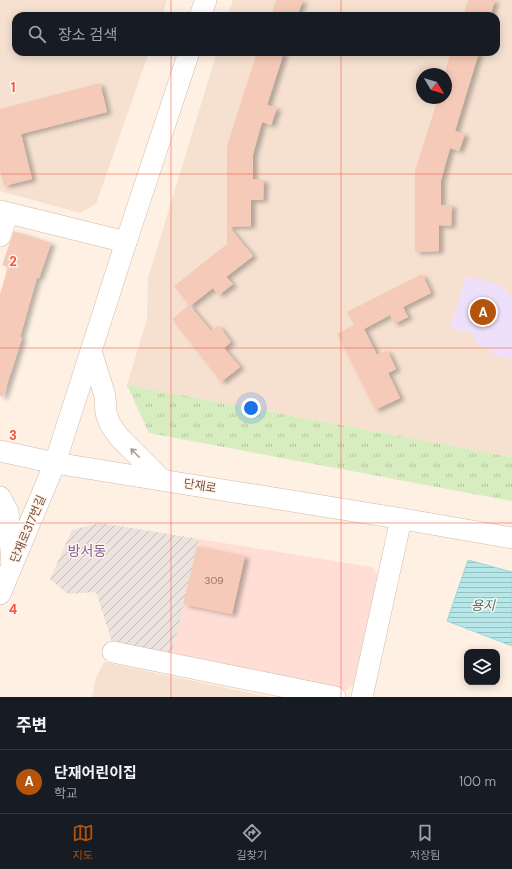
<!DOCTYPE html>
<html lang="ko">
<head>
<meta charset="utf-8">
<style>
  :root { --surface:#171b24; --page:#20242c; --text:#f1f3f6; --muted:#9ea1a6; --line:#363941; --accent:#b45309 }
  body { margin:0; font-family:"DM Sans","Noto Sans KR",sans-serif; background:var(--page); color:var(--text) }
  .controls { position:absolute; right:12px; bottom:12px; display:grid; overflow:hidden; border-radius:8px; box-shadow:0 2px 10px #0003 }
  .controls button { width:36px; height:36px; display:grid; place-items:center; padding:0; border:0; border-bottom:1px solid var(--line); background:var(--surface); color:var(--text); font:20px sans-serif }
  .compass { position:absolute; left:416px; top:68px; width:36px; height:36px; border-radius:50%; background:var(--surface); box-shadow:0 2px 10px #0003; rotate:128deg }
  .you { position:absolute; left:251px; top:408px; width:14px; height:14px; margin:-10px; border:3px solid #fff; border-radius:50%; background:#1a73e8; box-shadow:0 0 0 6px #1a73e833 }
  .badge { display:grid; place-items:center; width:26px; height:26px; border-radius:50%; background:var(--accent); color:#fff; font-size:13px; font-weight:700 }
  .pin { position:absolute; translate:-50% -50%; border:2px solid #fff; box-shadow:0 1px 4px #0006 }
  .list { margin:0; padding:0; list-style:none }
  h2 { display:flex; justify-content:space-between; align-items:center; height:52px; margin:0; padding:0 16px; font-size:17px }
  h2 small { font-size:13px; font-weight:400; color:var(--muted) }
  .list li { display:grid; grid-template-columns:26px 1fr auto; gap:12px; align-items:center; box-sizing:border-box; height:64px; padding:0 16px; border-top:1px solid var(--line) }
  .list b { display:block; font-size:15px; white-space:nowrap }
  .list p { margin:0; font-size:13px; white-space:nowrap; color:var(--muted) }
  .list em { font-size:13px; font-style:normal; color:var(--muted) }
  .icon { flex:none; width:22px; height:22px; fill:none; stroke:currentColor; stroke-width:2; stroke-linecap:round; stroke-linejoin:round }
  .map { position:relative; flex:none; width:512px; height:697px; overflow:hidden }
  .search { position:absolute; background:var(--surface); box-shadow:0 2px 10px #0003; left:12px; right:12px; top:12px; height:44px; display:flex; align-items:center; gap:10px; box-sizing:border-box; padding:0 14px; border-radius:12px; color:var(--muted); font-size:15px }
  .sheet { height:116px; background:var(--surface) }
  nav { display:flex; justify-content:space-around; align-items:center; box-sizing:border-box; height:56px; border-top:1px solid var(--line); background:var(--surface); font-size:11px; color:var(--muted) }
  nav a { display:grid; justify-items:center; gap:2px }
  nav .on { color:var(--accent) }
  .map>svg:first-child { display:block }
</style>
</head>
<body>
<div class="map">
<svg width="512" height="697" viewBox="0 0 512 697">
  <defs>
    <pattern id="industrial-furrows" width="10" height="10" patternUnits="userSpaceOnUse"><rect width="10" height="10" fill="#ede3de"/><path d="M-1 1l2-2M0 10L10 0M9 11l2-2" fill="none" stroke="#c5bbb6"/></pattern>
    <pattern id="park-tufts" width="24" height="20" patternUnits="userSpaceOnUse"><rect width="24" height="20" fill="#d7edc0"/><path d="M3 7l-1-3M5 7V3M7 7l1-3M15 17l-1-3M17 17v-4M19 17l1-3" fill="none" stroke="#b3c39e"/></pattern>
    <pattern id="water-rules" width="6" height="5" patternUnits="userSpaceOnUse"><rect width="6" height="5" fill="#b6e7e9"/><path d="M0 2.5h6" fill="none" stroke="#99bebf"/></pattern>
    <filter id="shadow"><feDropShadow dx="4.5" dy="2.5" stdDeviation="2" flood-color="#0004"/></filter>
  </defs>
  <rect width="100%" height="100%" fill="#fef0e3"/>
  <!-- residential -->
  <g fill="#f6e1d1" fill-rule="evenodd">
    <path d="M0 0H167L162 16H16V52H149L96 204 80 213 0 191Z"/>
    <path d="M233 0H512V457L127 385 147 319 148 278 217 52H496V16H228ZM422 74H446V98H422Z"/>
    <path d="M104 662 269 697H92L96 678Z"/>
  </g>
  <!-- commercial -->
  <path fill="#ffded6" d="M199 539 372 567 382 581 360 680 345 691 172 654Z"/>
  <!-- industrial -->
  <path fill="url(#industrial-furrows)" d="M100 523 199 539 172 654 112 642 96 592 68 594 50 579 72 530Z"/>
  <!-- education -->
  <path fill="#eedffa" d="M466 276 500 285 512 297V352L510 359 493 354 490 348 479 346 471 333 450 328Z"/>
  <!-- park -->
  <path fill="url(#park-tufts)" d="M127 385 512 457V501L149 433Z"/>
  <!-- water -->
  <path fill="url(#water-rules)" stroke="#9bd8db" d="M468 560 512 572V646L447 621Z"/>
  <!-- building -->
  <g fill="#f5cab8" filter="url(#shadow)">
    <path d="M276 0H303L297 16H271Z"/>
    <path d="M468 0H495L490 16H463Z"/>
    <path d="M257 52H284L267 105 277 108 271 125 262 122 253 154V179L264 180 263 200H251V226L229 227 253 256 226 277 233 284 219 295 213 288 190 306 211 331 218 325 231 342 224 348 240 367 221 382 172 319 189 305 174 286 227 244V146Z"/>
    <path d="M451 52H479L455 131 465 134 459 151 450 148 441 180V205H452L451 226 439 225V251L415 252V171L438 98H446V68Z"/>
    <path d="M100 83 107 112 21 134 32 179 4 186 0 169V109Z"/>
    <path d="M14 231 51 243 39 278 37 277 20 337 22 338 3 397 0 396V294L8 267 2 265Z"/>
    <path d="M422 274 431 293 403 307 408 317 394 324 390 315 364 329 377 355 387 350 396 369 388 373 400 398 375 410 337 334 354 325 347 312Z"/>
    <path d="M197 546 245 556 232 614 183 604Z"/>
  </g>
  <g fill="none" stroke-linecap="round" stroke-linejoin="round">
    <defs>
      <g id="minor">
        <path d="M200 16 206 0"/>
        <path d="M0 211 126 242"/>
        <path d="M0 236 8 213"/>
        <path d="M91 351 105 396 106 413 110 424 119 437 162 480"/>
        <path d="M0 451 55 463 391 517 512 538"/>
        <path d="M0 497 8 512 12 564"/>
        <path d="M0 594 55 463 126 242 189 52"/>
        <path d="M113 652 335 697"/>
        <path d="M362 697 401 519"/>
      </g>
    </defs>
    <!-- minor casing -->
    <use href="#minor" stroke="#d2b9ab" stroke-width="22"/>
    <!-- minor -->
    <use href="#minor" stroke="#fff" stroke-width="21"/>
  </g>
  <!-- one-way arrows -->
  <defs><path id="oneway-shaft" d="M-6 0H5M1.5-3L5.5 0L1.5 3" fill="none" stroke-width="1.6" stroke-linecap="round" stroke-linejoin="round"/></defs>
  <use stroke="#ae9891" href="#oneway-shaft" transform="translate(135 453) rotate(-135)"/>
  <!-- grid -->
  <path fill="none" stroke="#f1543f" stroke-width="1" stroke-opacity="0.55" d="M171 0V16M341 0V16M171 52V697M341 52V697M0 174H512M0 348H512M0 523H512"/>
  <g text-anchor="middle" stroke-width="3" stroke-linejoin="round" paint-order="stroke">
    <!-- number labels -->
    <g font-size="10" fill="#977163">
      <text x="214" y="584">309</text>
    </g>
    <!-- street labels -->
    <g font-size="12" fill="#785347" stroke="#fff5eb">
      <text transform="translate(200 486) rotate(9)" y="4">단재로</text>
      <text transform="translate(28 529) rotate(-67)" y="4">단재로317번길</text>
    </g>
    <!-- water labels -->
    <g font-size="13" font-style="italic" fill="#3a7a7e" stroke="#fff5eb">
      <text x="483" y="610">용지</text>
    </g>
    <!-- quarter labels -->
    <g font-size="14" fill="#82629c" stroke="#fff5eb">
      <text x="87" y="556">방서동</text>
    </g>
  </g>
  <g font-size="13" text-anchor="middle" font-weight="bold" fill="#f1543f" stroke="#fff5eb" stroke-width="3" stroke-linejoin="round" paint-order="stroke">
    <text x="13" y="92">1</text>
    <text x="13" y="266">2</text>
    <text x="13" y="440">3</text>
    <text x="13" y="614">4</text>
  </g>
</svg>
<div class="controls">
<button><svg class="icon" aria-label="layers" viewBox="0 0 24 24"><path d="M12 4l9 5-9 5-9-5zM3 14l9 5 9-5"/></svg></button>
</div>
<svg class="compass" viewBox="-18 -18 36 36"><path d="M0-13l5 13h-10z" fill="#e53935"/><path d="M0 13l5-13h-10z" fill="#9ea1a6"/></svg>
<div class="you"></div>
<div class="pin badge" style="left:483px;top:312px">A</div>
<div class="search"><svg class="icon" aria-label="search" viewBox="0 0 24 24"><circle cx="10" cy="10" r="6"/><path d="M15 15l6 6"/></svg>장소 검색</div>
</div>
<section class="sheet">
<h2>주변<small></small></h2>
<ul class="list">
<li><span class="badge">A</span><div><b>단재어린이집</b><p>학교</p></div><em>100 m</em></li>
</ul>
</section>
<nav>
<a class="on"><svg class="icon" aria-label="map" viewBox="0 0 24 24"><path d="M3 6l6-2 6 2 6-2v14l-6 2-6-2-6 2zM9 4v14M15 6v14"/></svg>지도</a>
<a><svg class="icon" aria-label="directions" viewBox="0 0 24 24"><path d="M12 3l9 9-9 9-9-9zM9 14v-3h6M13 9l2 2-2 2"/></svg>길찾기</a>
<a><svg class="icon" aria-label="saved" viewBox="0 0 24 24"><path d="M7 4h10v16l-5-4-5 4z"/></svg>저장됨</a>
</nav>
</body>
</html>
